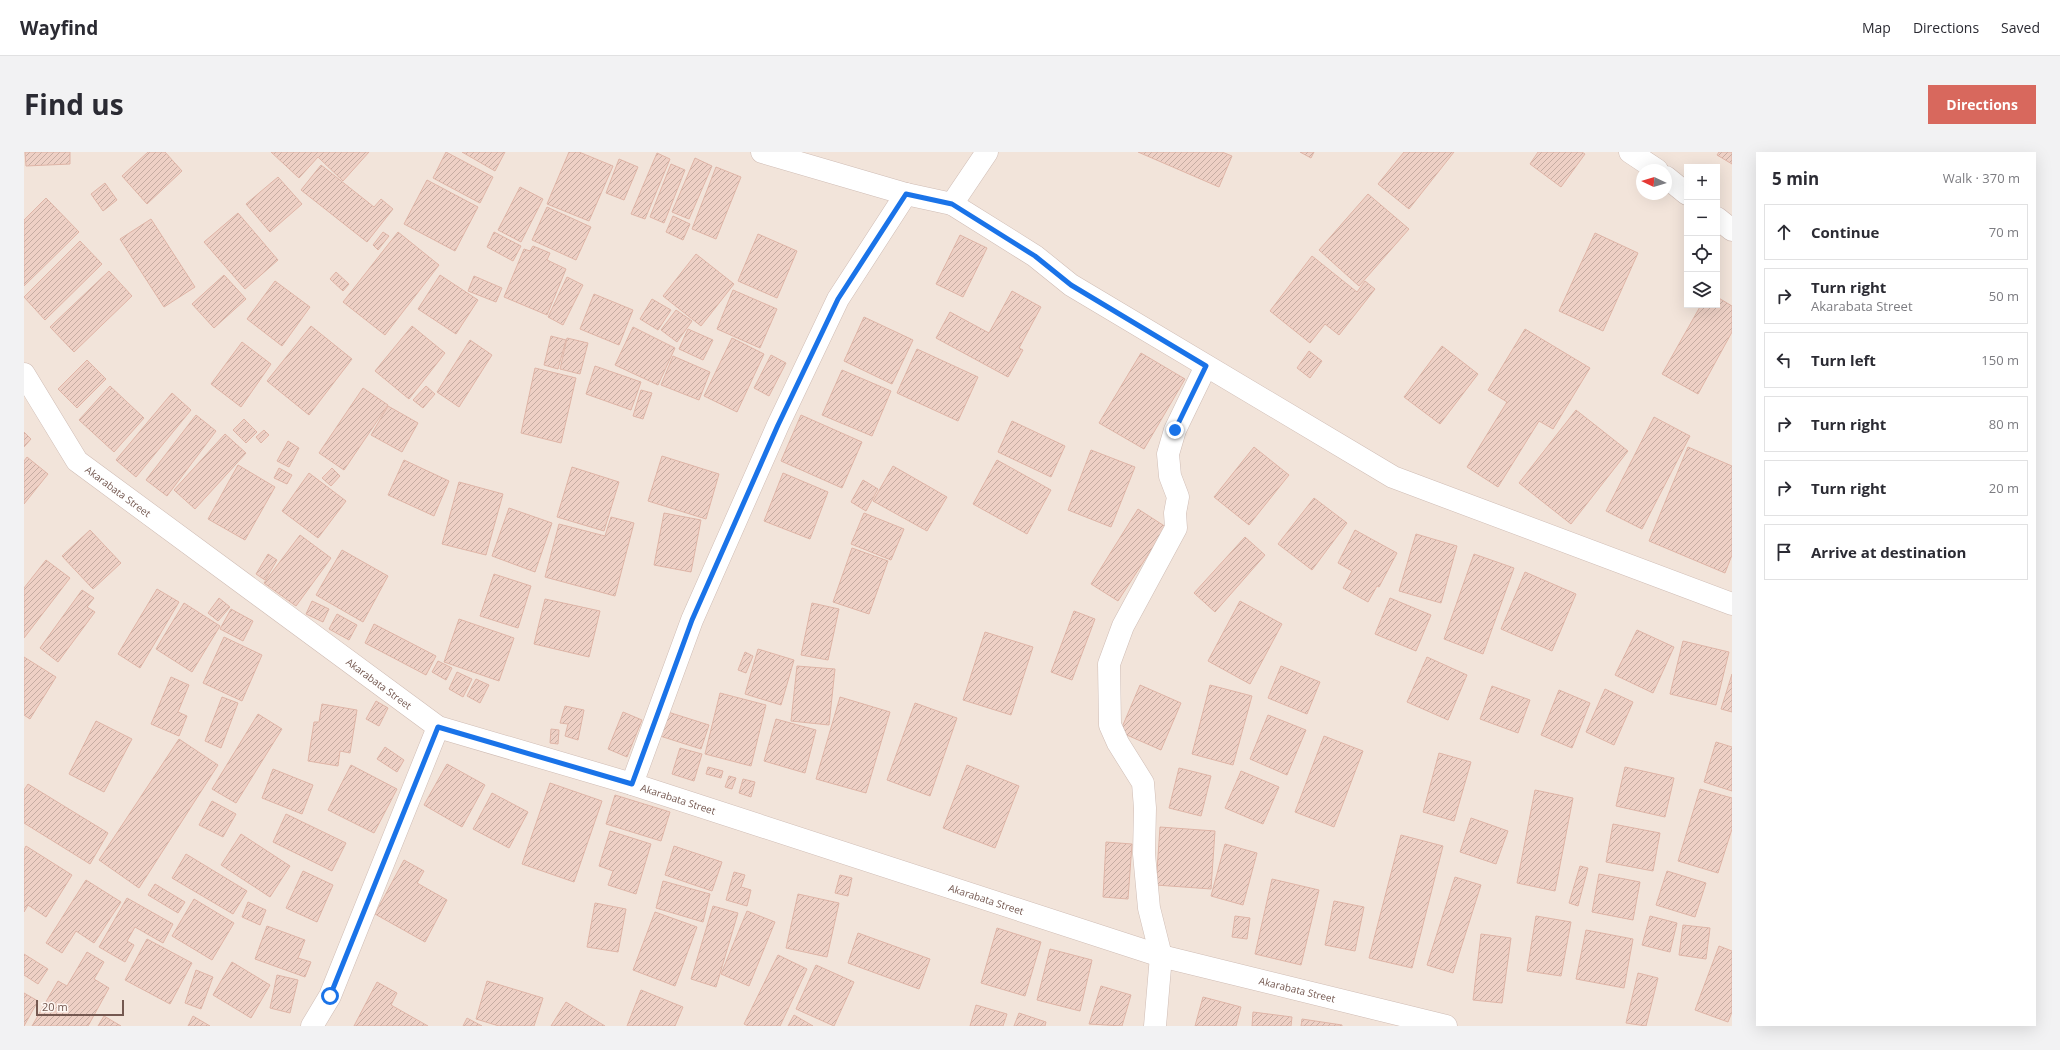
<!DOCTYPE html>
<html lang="en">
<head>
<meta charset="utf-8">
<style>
  :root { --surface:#fff; --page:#f2f2f3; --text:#2b2b33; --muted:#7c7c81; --line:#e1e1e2; --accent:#d8685d }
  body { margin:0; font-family:"Open Sans",sans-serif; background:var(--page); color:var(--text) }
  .controls { position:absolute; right:12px; top:12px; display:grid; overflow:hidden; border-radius:0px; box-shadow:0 4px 16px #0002 }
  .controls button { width:36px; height:36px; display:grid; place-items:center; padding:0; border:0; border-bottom:1px solid var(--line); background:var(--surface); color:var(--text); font:20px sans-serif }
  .compass { position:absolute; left:1612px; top:12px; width:36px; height:36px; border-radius:50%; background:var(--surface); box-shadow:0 4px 16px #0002; rotate:274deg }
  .scale { position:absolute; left:12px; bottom:10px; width:88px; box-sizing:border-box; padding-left:4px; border:2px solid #745850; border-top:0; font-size:11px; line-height:14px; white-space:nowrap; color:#745850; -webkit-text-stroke:3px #fef7f2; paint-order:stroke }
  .stop { position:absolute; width:12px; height:12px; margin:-9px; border:3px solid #1a73e8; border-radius:50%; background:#fff }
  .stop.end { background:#1a73e8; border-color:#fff; box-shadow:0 1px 4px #0008 }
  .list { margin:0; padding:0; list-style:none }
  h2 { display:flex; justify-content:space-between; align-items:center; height:52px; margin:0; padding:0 16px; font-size:17px }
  h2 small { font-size:13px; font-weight:400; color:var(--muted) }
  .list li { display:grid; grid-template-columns:26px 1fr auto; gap:12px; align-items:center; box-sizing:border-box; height:56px; margin:0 8px 8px; padding:0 8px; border:1px solid var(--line); border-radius:0px }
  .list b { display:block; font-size:15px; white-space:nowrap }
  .list p { margin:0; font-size:13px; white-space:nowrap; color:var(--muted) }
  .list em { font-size:13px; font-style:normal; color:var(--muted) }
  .icon { flex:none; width:22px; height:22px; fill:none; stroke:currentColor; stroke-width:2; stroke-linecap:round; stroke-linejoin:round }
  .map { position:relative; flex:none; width:1708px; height:874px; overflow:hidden; border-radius:0px }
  header { display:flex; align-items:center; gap:24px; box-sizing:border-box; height:56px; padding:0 20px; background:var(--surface); border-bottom:1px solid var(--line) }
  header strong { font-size:19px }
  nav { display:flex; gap:22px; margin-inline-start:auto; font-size:14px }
  .intro { display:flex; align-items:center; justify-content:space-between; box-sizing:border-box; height:96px; padding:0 24px }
  h1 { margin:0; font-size:28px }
  .button { padding:10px 18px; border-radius:0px; background:var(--accent); color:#fff; font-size:14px; font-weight:700 }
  main { display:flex; gap:24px; padding:0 24px }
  aside { flex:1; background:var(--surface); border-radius:0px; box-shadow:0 4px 16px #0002 }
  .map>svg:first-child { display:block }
</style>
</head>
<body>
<header>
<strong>Wayfind</strong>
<nav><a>Map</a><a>Directions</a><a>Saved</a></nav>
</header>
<div class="intro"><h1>Find us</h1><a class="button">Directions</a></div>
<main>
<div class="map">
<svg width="1708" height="874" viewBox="0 0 1708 874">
  <defs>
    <pattern id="building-hatch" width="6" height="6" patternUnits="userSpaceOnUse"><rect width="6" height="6" fill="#eed0c5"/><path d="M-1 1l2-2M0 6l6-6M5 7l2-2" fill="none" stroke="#c5aca2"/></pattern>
  </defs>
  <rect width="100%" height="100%" fill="#fbf3eb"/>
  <!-- residential -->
  <path fill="#f2e4da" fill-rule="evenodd" d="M0 0H1708V874H0ZM1663 15H1693V153H1663ZM1618 18H1642V42H1618Z"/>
  <!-- building -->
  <g fill="url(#building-hatch)" stroke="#dfb5a7">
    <path d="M1 0H46V12L2 14Z"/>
    <path d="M124 0H141L158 19 123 52 98 24Z"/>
    <path d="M247 0H345L319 29 294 5 275 26Z"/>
    <path d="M422 0 469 25 456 51 409 26Z"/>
    <path d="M438 0H481L471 19Z"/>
    <path d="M545 0H555L589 14 565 69 523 52Z"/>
    <path d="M1114 0H1198L1208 4 1195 35Z"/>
    <path d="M1276 0H1290L1287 6Z"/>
    <path d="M1380 0H1430L1385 57 1354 32Z"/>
    <path d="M1514 0H1558L1561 2 1537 35 1506 12Z"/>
    <path d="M1695 0H1708V12L1693 3Z"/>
    <path d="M633 1 646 7 621 67 607 62Z"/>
    <path d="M671 6 688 14 665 67 648 60Z"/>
    <path d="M595 7 614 15 600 48 582 41Z"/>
    <path d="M647 12 661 18 640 71 626 65Z"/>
    <path d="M297 13 350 55 357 47 369 57 343 90 277 38Z"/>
    <path d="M692 15 717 25 692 87 668 77Z"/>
    <path d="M254 25 278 52 246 80 222 52Z"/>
    <path d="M403 28 454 55 431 99 380 72Z"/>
    <path d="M81 31 93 48 79 59 67 42Z"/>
    <path d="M496 35 519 47 497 90 474 78Z"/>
    <path d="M1344 42 1385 77 1335 134 1295 98Z"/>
    <path d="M22 46 55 80 0 134V68Z"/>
    <path d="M523 55 567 75 552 108 508 88Z"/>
    <path d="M214 61 254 108 221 137 180 90Z"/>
    <path d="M649 64 666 72 659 88 642 80Z"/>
    <path d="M127 67 171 135 140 155 96 87Z"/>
    <path d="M359 80 365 84 354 98 349 93Z"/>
    <path d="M374 80 415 113 361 183 319 150Z"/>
    <path d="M470 80 497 94 489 109 463 95Z"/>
    <path d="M1571 81 1614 101 1579 179 1535 159Z"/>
    <path d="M734 82 773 99 753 146 714 129Z"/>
    <path d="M936 83 963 96 939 145 912 132Z"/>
    <path d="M56 89 78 112 21 168 0 145Z"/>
    <path d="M509 94 526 101 523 108 542 117 523 163 480 145 500 97 506 99Z"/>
    <path d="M672 102 710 132 677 174 639 144Z"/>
    <path d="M1288 104 1333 140 1341 129 1351 137 1315 183 1301 172 1286 191 1246 159Z"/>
    <path d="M85 119 108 144 50 200 26 175Z"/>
    <path d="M312 120 325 132 319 139 306 127Z"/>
    <path d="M200 123 222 147 190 176 168 152Z"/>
    <path d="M416 123 454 148 432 182 394 157Z"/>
    <path d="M450 124 478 136 472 150 444 139Z"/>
    <path d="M543 125 559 133 539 173 524 165Z"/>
    <path d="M251 129 286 155 258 194 223 167Z"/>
    <path d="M709 138 753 157 736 196 693 177Z"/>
    <path d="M988 139 1017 155 995 196 999 198 984 225 912 186 926 160 965 181Z"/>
    <path d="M570 142 609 158 595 193 556 177Z"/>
    <path d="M1693 145 1708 154V180L1674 242 1638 222 1677 153H1693Z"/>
    <path d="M628 147 647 158 634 178 616 167Z"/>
    <path d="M652 158 668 169 653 190 637 178Z"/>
    <path d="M840 165 889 188 868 232 820 209Z"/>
    <path d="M287 174 328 207 285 263 243 229Z"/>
    <path d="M388 174 421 201 385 247 351 219Z"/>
    <path d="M609 175 651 196 634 233 591 213Z"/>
    <path d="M664 177 689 188 679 208 655 197Z"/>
    <path d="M1501 177 1566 216 1529 277 1515 269 1474 335 1443 315 1483 250 1464 238Z"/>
    <path d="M527 184 542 188 534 217 520 213Z"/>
    <path d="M543 186 564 191 556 222 536 217Z"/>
    <path d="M708 186 740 202 713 260 680 244Z"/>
    <path d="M446 188 468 203 435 255 413 240Z"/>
    <path d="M218 190 247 212 217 255 187 232Z"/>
    <path d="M1418 194 1454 222 1416 272 1380 245Z"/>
    <path d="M893 197 954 225 934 269 873 241Z"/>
    <path d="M1285 199 1298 209 1286 226 1273 216Z"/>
    <path d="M1117 201 1161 227 1120 297 1075 271Z"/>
    <path d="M747 203 762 211 745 244 730 236Z"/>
    <path d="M649 204 686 220 675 248 637 233Z"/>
    <path d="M63 208 82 227 53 256 34 237Z"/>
    <path d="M571 214 617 230 607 258 562 242Z"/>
    <path d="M511 216 552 226 537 291 497 281Z"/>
    <path d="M818 218 867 239 848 284 798 263Z"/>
    <path d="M86 234 120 266 90 300 55 268Z"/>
    <path d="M402 234 411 242 399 256 389 248Z"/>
    <path d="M339 236 364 253 320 318 295 301Z"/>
    <path d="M617 238 628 241 619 267 609 264Z"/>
    <path d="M148 241 167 258 112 325 92 308Z"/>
    <path d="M364 254 394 271 378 300 347 283Z"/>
    <path d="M1552 258 1604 299 1547 372 1495 331Z"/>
    <path d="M172 263 192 279 143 344 122 328Z"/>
    <path d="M777 263 838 290 818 336 757 309Z"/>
    <path d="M1630 265 1666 284 1618 377 1582 359Z"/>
    <path d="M220 267 233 280 222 291 209 278Z"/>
    <path d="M988 269 1041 294 1027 325 974 300Z"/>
    <path d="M240 278 245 283 237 291 232 285Z"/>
    <path d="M0 280 7 287 0 295Z"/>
    <path d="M201 282 222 301 171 357 150 338Z"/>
    <path d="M264 289 275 296 265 315 253 309Z"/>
    <path d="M1230 295 1265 323 1225 373 1190 345Z"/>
    <path d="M1664 295 1708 314V403L1701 421 1625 389Z"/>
    <path d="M1067 298 1111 315 1087 375 1044 358Z"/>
    <path d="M638 304 695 322 682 367 624 349Z"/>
    <path d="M3 305 24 322 0 352V309Z"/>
    <path d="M380 308 425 329 410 364 364 343Z"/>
    <path d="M973 308 1027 338 1003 382 949 352Z"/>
    <path d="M214 313 251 335 221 388 184 367Z"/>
    <path d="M869 314 923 345 903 379 849 349Z"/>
    <path d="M548 315 595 330 580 379 533 365Z"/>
    <path d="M255 316 268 323 263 332 250 326Z"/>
    <path d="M308 316 316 324 307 334 298 326Z"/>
    <path d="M285 321 322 349 294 386 258 359Z"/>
    <path d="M759 321 804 340 786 387 740 369Z"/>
    <path d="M839 328 854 337 842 359 827 350Z"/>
    <path d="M435 330 479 342 462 403 418 392Z"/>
    <path d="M1290 346 1323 371 1288 418 1254 392Z"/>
    <path d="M485 356 528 371 511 420 468 404Z"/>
    <path d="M1114 357 1142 375 1094 449 1067 432Z"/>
    <path d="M640 361 677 368 667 420 630 413Z"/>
    <path d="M840 361 880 377 867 408 827 392Z"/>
    <path d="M587 365 610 371 591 444 521 425 535 372 581 384Z"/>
    <path d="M66 378 97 411 69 437 38 404Z"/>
    <path d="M1331 378 1373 401 1355 435 1353 434 1344 450 1319 436 1328 419 1314 411Z"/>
    <path d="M1392 382 1433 394 1417 451 1375 439Z"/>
    <path d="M276 383 307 406 272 454 240 431Z"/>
    <path d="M1221 385 1241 403 1191 460 1170 441Z"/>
    <path d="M828 396 864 409 845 462 809 450Z"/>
    <path d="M318 398 364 424 339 470 292 443Z"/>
    <path d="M244 402 253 408 241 428 232 422Z"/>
    <path d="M1450 402 1490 416 1459 502 1420 487Z"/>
    <path d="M22 408 46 426 0 486V436Z"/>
    <path d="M1501 420 1552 442 1528 499 1477 477Z"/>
    <path d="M470 422 507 434 494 476 456 464Z"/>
    <path d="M133 437 155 450 116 516 94 502Z"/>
    <path d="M58 438 70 446 63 455 71 460 34 510 16 496Z"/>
    <path d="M195 446 206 455 194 469 184 461Z"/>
    <path d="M1366 446 1407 463 1392 499 1351 482Z"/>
    <path d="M521 447 576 459 565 505 510 492Z"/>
    <path d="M288 449 305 457 299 470 282 462Z"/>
    <path d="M1216 449 1258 472 1226 532 1184 509Z"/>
    <path d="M160 451 196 474 168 520 132 497Z"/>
    <path d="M788 451 815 457 804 508 777 503Z"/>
    <path d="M207 457 229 469 219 489 196 477Z"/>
    <path d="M1050 459 1071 467 1048 528 1027 520Z"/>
    <path d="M313 462 333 473 325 488 305 477Z"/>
    <path d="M435 467 490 486 475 529 420 510Z"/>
    <path d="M350 472 412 504 402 523 341 491Z"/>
    <path d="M1613 478 1650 495 1629 541 1591 523Z"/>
    <path d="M961 480 1009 495 987 563 939 548Z"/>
    <path d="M200 485 238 503 218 549 179 531Z"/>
    <path d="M1659 489 1705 500 1692 553 1646 542Z"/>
    <path d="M734 497 770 508 757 553 721 542Z"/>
    <path d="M721 500 729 504 722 521 714 518Z"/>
    <path d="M0 505 32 525 6 567 0 563Z"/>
    <path d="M1403 505 1443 523 1424 568 1383 550Z"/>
    <path d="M414 509 428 516 422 528 408 520Z"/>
    <path d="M773 514 811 517 805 573 767 569Z"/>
    <path d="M1257 514 1296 530 1283 562 1244 546Z"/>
    <path d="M433 520 448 527 439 545 425 537Z"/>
    <path d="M1708 522V560L1697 557Z"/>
    <path d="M147 525 165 533 154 560 163 564 155 584 127 572Z"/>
    <path d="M452 527 465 533 456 551 443 544Z"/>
    <path d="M1116 533 1157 551 1137 598 1096 580Z"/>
    <path d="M1186 533 1228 544 1209 613 1168 602Z"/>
    <path d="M1468 534 1506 548 1494 581 1456 567Z"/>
    <path d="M1581 537 1609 550 1590 593 1562 580Z"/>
    <path d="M1535 538 1566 551 1548 596 1517 583Z"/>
    <path d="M696 541 742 553 727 614 681 602Z"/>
    <path d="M198 545 214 551 197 596 181 589Z"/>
    <path d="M816 545 866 560 842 641 792 627Z"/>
    <path d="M352 549 364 556 355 574 342 567Z"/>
    <path d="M891 551 933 566 906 644 863 628Z"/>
    <path d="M298 552 333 558 326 601 316 599 314 614 284 609 290 570H295Z"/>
    <path d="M541 554 560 558 554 588 541 584 544 572 536 571Z"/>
    <path d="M599 560 618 568 603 605 584 597Z"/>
    <path d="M644 560 685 573 677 597 636 584Z"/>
    <path d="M234 562 258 577 212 651 188 637Z"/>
    <path d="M1244 563 1282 578 1263 623 1226 607Z"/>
    <path d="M752 567 792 578 781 621 740 609Z"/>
    <path d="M72 569 108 587 80 640 45 622Z"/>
    <path d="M527 577 535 578 534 592 526 591Z"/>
    <path d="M1300 584 1339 599 1310 675 1271 660Z"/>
    <path d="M155 587 194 613 115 736 75 708Z"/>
    <path d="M1692 590 1708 595V639L1680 630Z"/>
    <path d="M361 595 380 608 373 620 353 607Z"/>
    <path d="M656 596 678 602 670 629 648 622Z"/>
    <path d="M1415 601 1447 610 1430 669 1399 660Z"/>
    <path d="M423 612 461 633 438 675 400 653Z"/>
    <path d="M327 613 373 637 350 681 304 658Z"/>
    <path d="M943 613 995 634 971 696 919 676Z"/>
    <path d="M684 615 699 619 697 626 682 622Z"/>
    <path d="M1601 615 1650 626 1641 665 1592 654Z"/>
    <path d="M1155 616 1187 624 1177 664 1145 656Z"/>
    <path d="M249 617 289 633 278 662 238 646Z"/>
    <path d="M1217 619 1255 635 1239 672 1201 656Z"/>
    <path d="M705 624 712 626 708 637 701 635Z"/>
    <path d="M719 627 731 630 727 645 715 641Z"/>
    <path d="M526 631 578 649 550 730 498 712Z"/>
    <path d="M4 632 84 681 66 712 0 671V638Z"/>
    <path d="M1676 637 1708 646V677L1694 721 1654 709Z"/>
    <path d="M1511 638 1549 646 1531 739 1493 731Z"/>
    <path d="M468 641 504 660 485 696 449 677Z"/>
    <path d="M591 643 646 660 637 689 582 672Z"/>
    <path d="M188 649 212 662 199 685 175 673Z"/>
    <path d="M262 662 322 691 308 719 249 690Z"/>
    <path d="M1447 666 1484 679 1472 712 1436 700Z"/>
    <path d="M1589 672 1636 681 1629 719 1582 710Z"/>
    <path d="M1136 675 1191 679 1187 737 1132 733Z"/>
    <path d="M586 679 627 692 612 742 584 733 589 719 575 714Z"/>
    <path d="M217 682 266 714 246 745 197 713Z"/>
    <path d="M1377 683 1419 694 1388 816 1345 806Z"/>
    <path d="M1082 690 1108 692 1104 747 1079 745Z"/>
    <path d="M1201 692 1233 701 1219 753 1187 744Z"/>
    <path d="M2 694 48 723 22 765 4 753 0 760V698Z"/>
    <path d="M650 694 698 710 688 739 641 723Z"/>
    <path d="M162 702 223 739 209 762 148 726Z"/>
    <path d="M380 708 400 719 393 731 423 748 401 790 351 762Z"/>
    <path d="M1556 714 1564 716 1554 754 1545 751Z"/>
    <path d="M279 719 309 733 293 770 262 756Z"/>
    <path d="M1643 719 1682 731 1671 765 1632 753Z"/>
    <path d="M710 720 721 723 717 735 727 738 723 754 702 748Z"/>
    <path d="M1575 722 1616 730 1609 768 1568 760Z"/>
    <path d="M816 723 828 726 824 744 811 741Z"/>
    <path d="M1431 725 1457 733 1429 821 1403 813Z"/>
    <path d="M1248 727 1295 738 1277 813 1231 802Z"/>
    <path d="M62 728 97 750 70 791 52 779 38 801 22 791Z"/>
    <path d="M639 729 686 742 679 770 632 756Z"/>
    <path d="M131 732 161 750 154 761 124 743Z"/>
    <path d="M774 742 815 751 803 805 762 796Z"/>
    <path d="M103 746 149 772 139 791 111 775 103 789 110 793 101 810 75 795Z"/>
    <path d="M170 747 210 771 188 808 148 784Z"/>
    <path d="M1310 749 1340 755 1331 799 1301 793Z"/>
    <path d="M224 750 242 758 236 773 218 765Z"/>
    <path d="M571 751 602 757 594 800 563 795Z"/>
    <path d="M689 754 714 761 692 835 667 827Z"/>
    <path d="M723 759 751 770 725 834 697 822Z"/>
    <path d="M631 760 673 775 651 834 609 818Z"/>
    <path d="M1211 764 1226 766 1223 787 1208 785Z"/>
    <path d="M1512 764 1547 770 1537 824 1503 819Z"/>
    <path d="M1626 764 1653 771 1646 800 1618 793Z"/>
    <path d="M1659 773 1686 776 1682 807 1655 803Z"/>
    <path d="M243 774 281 788 274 806 287 810 281 825 231 807Z"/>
    <path d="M973 776 1017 790 1001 844 957 831Z"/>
    <path d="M1562 778 1609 787 1600 836 1552 827Z"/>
    <path d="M834 781 906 807 895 837 824 811Z"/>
    <path d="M1457 782 1487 786 1478 851 1449 848Z"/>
    <path d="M123 787 168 811 146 852 101 828Z"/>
    <path d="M1695 794 1708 799V860L1704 870 1671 858Z"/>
    <path d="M1026 797 1068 808 1056 859 1013 848Z"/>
    <path d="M63 800 80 810 70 827 85 836 64 874H8L34 829 43 834Z"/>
    <path d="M0 802 24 817 14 832 0 823Z"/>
    <path d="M754 803 783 817 756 874H724L720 872Z"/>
    <path d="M208 810 246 833 227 866 189 843Z"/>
    <path d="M792 813 830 830 810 874 772 857Z"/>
    <path d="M172 818 189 825 177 857 161 851Z"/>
    <path d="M1614 821 1634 826 1622 874 1602 871Z"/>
    <path d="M253 823 274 828 266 861 246 856Z"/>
    <path d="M463 829 519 846 510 874H475L452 867Z"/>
    <path d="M353 830 373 841 367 853 404 874H330Z"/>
    <path d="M1077 834 1107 843 1098 874 1065 872Z"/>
    <path d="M617 838 659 855 651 874H603Z"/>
    <path d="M0 841 14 849 0 874Z"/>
    <path d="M1179 845 1217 855 1212 874H1171Z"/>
    <path d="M542 850 581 874H527Z"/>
    <path d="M952 853 983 862 979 874H946Z"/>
    <path d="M1229 860 1268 865 1267 874H1228Z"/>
    <path d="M995 861 1022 870 1021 874H990Z"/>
    <path d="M770 863 789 874H764Z"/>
    <path d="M80 864 97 874H74Z"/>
    <path d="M169 864 186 874H164Z"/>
    <path d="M443 866 458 874H439Z"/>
    <path d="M1278 867 1318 873V874H1277Z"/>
  </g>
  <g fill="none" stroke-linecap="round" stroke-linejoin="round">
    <defs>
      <g id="street">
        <path d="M738 0 882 42 928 52 1011 104 1047 133 1369 325 1708 452"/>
        <path d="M1606 0 1633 18"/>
        <path d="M1642 25 1663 42"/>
        <path d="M928 52 963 0"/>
        <path d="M1693 66 1708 78"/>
        <path id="s1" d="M0 222 53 309 414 575 608 632 1137 804 1422 874"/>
        <path d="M608 632 668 468 754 273 814 147 882 42"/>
        <path d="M288 874 306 844 414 575"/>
        <path d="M1131 874 1137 804 1125 756 1120 702 1121 656 1119 631 1094 591 1086 573 1085 512 1099 474 1152 376 1151 361 1154 345 1146 324 1144 302 1151 278 1182 214"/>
      </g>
    </defs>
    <!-- street casing -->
    <use href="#street" stroke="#cfbcb4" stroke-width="23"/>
    <!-- street -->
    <use href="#street" stroke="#fff" stroke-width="22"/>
  </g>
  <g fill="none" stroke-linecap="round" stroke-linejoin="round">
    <!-- route -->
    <path stroke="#1a73e8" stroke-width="5" d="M306 844 414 575 608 632 668 468 754 273 814 147 882 42 928 52 1011 104 1047 133 1182 214 1151 278"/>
  </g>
  <g text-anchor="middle" stroke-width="3.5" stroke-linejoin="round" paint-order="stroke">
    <!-- street labels -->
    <g font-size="10" fill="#745850" stroke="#fef7f2">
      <text dy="4" stroke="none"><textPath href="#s1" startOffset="153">Akarabata Street</textPath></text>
      <text dy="4" stroke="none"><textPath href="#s1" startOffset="477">Akarabata Street</textPath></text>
      <text dy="4" stroke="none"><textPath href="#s1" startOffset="801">Akarabata Street</textPath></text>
      <text dy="4" stroke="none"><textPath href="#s1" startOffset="1125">Akarabata Street</textPath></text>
      <text dy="4" stroke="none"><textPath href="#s1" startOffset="1449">Akarabata Street</textPath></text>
    </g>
  </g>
</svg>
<div class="controls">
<button>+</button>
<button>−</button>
<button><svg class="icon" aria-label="locate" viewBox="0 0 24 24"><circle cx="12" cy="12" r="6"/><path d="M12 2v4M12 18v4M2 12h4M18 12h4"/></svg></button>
<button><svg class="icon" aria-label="layers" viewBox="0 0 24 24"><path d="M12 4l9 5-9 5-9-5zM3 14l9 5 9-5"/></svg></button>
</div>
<svg class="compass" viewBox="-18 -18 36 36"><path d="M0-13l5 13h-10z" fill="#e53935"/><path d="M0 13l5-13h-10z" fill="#7c7c81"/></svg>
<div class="scale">20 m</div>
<div class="stop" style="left:306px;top:844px"></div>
<div class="stop end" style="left:1151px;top:278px"></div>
</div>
<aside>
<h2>5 min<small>Walk · 370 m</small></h2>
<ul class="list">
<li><svg class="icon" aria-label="ahead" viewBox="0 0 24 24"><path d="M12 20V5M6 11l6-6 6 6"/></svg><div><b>Continue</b></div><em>70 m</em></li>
<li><svg class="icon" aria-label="right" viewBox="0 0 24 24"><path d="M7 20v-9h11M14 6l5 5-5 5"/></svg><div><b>Turn right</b><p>Akarabata Street</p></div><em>50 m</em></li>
<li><svg class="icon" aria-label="left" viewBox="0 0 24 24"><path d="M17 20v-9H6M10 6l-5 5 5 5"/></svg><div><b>Turn left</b></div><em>150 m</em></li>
<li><svg class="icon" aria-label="right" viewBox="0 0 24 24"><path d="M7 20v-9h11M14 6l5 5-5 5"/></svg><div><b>Turn right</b></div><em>80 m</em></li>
<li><svg class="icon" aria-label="right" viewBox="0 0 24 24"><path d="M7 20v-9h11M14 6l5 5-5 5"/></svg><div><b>Turn right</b></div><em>20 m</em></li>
<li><svg class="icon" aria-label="arrive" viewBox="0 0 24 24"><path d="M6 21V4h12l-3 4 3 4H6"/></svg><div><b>Arrive at destination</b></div></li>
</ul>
</aside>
</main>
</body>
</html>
